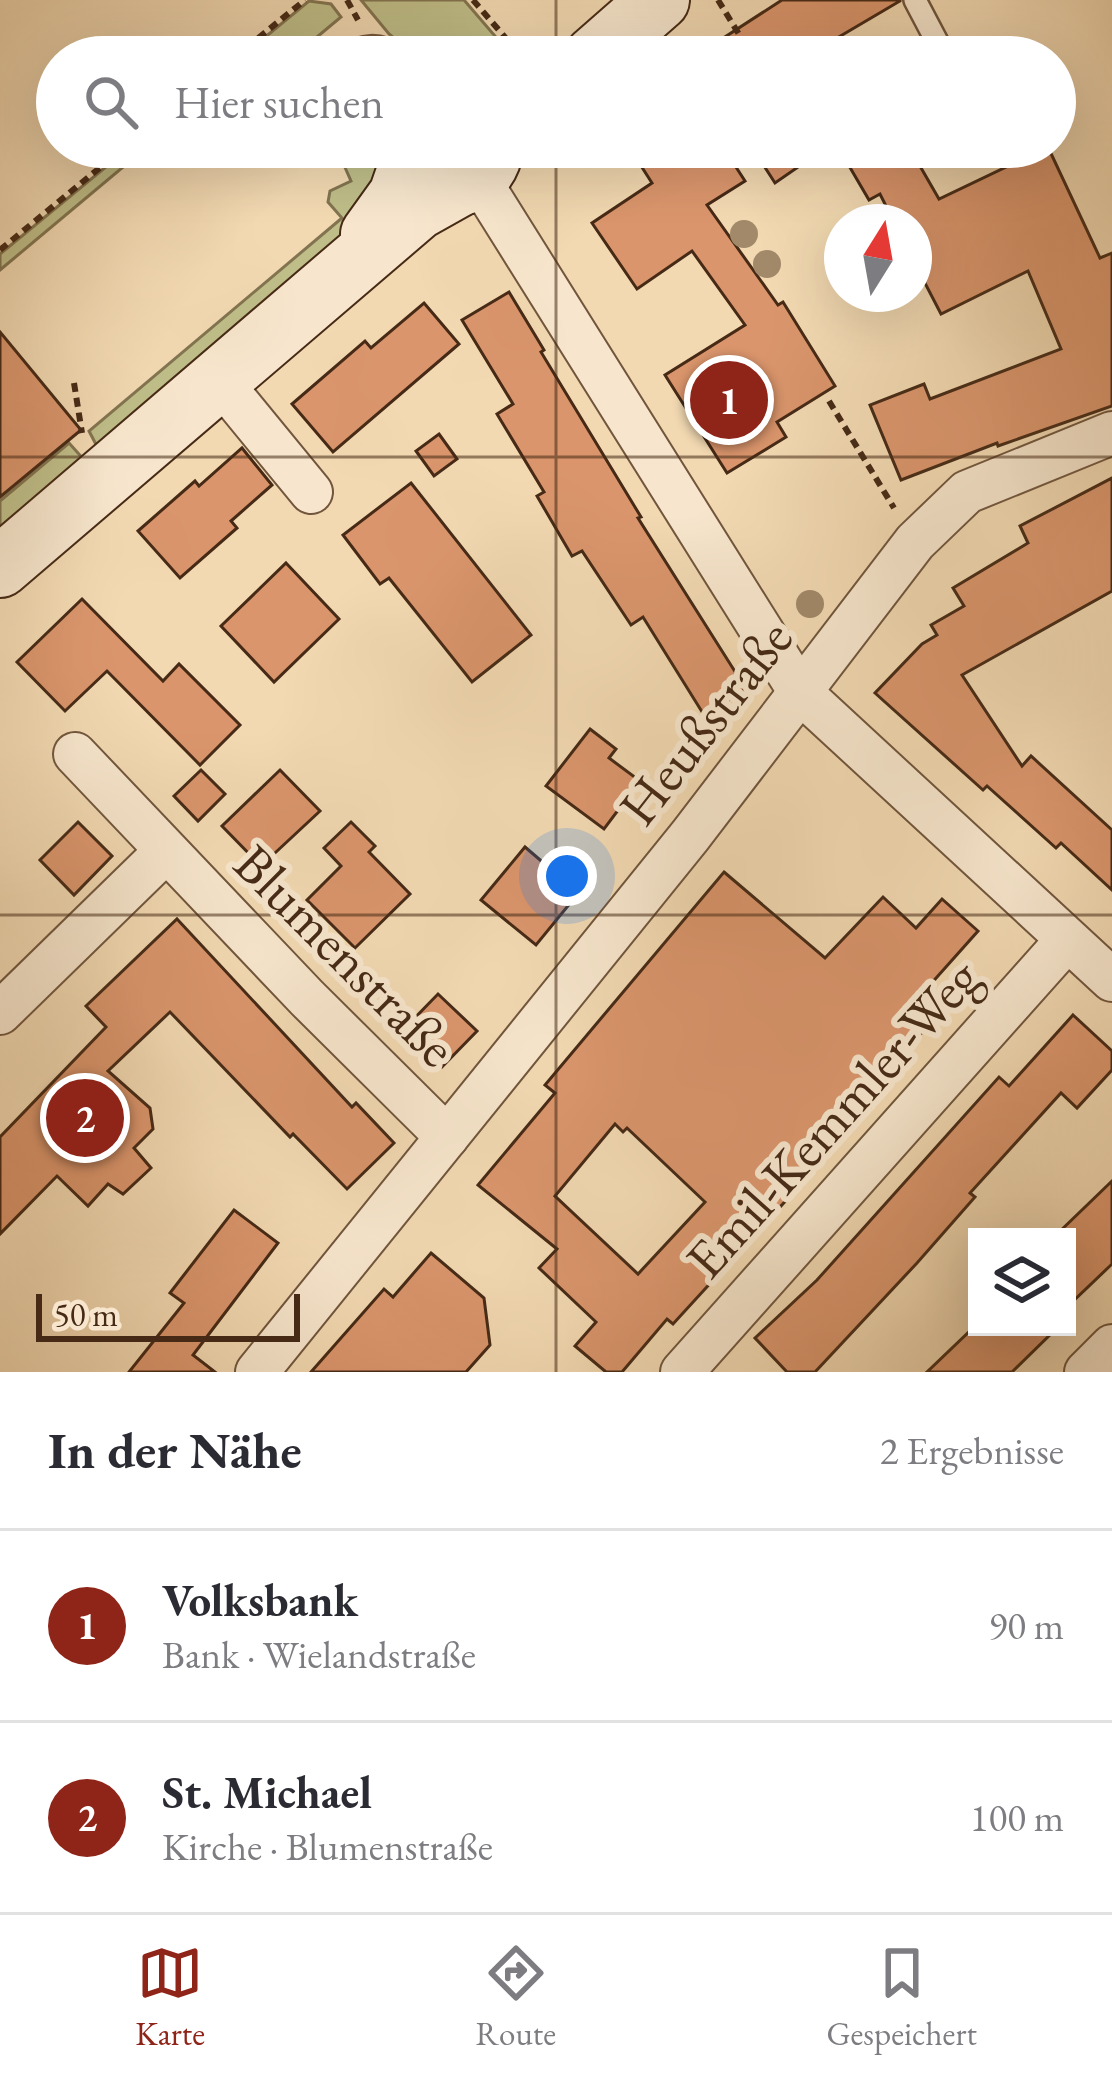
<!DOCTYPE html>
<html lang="de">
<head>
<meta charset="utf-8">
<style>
  :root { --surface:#fff; --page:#f2f2f3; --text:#2b2b33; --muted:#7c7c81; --line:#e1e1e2; --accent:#8f2418 }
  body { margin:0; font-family:"EB Garamond",serif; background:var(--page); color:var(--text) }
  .controls { position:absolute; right:36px; bottom:36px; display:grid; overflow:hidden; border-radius:0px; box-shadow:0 12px 48px #0002 }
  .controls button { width:108px; height:108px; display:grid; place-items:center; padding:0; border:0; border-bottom:3px solid var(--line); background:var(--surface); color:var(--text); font:60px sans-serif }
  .compass { position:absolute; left:824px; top:204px; width:108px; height:108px; border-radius:50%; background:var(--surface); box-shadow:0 12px 48px #0002; rotate:11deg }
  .scale { position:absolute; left:36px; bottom:30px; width:264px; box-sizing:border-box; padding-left:12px; border:6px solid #462a16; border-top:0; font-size:33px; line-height:42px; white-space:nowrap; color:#462a16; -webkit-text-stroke:9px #f7e6cd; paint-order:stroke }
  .you { position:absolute; left:567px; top:876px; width:42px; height:42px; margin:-30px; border:9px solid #fff; border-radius:50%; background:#1a73e8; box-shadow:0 0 0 18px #1a73e833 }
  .badge { display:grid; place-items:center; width:78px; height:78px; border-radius:50%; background:var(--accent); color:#fff; font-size:39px; font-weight:700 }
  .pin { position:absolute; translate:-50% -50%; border:6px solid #fff; box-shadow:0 3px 12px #0006 }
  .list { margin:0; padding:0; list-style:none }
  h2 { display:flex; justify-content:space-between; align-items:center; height:156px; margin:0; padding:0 48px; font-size:51px }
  h2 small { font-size:39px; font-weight:400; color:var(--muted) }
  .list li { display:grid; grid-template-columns:78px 1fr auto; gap:36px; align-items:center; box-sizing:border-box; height:192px; padding:0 48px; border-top:3px solid var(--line) }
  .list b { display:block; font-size:45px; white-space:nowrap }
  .list p { margin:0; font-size:39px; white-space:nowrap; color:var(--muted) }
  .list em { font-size:39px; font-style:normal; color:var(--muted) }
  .icon { flex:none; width:66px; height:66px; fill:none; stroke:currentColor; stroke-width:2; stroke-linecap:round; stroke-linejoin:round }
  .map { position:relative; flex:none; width:1112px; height:1372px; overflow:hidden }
  .search { position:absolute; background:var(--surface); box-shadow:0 12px 48px #0002; left:36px; right:36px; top:36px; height:132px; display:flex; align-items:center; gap:30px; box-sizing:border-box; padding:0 42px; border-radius:66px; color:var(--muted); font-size:45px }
  .sheet { height:540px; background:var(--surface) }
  nav { display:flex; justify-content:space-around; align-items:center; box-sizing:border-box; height:168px; border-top:3px solid var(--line); background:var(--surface); font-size:33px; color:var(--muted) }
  nav a { display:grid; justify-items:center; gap:6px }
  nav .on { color:var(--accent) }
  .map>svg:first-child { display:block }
</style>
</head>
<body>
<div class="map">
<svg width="1112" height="1372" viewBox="0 0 1112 1372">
  <rect width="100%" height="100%" fill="#f2d9b2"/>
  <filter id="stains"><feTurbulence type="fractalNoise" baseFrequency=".00167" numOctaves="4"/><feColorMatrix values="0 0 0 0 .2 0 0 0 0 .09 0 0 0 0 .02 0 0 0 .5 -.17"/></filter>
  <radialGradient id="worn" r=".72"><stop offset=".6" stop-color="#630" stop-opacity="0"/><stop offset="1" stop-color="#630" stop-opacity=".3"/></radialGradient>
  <!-- green -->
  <g fill="#bfbe89" stroke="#827450" stroke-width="3">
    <path d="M361 0H464L513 57H417L389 34Z"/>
    <path d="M309 1 331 4 341 17 293 57H241Z"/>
    <path d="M130 147H147L0 270V254Z"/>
    <path d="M336 147H397L357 225 100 452 89 431 342 218 328 202 330 191 351 181Z"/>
    <path d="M69 443 87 463 0 536V501Z"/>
  </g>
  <!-- building -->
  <g fill="#da956c" stroke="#462a16" stroke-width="3" fill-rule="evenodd">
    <path d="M782 0H900V1L832 41 842 57H694Z"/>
    <path d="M629 147H723L745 181 707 205 778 305 783 302 835 386 777 422 786 437 727 473 665 375 745 325 692 251 637 289 592 223 652 183Z"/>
    <path d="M775 147H827L775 183 759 158Z"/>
    <path d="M838 147H909L939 199 1008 166 998 147H1048L1100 258 1112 253V406L998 446 997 443 901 480 870 405 924 384 930 399 1061 349 1028 271 941 314 914 262V222H894L880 194 869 200Z"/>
    <path d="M509 292 544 350 541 352 641 517 638 518 746 689 704 715 643 617 631 625 582 551 572 556 537 496 544 492 497 414 513 404 462 320Z"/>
    <path d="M424 303 459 344 333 452 292 404 365 341 371 348Z"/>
    <path d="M0 332 81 430 0 497Z"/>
    <path d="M439 434 457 459 434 476 416 451Z"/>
    <path d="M242 448 272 485 231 521 237 528 180 578 138 531 195 481 199 486Z"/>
    <path d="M1112 478V591L962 675 1022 766 1031 756 1112 830V890L1061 843 1056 848 987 786 983 790 875 693 922 644 937 635 931 625 964 606 953 588 1028 543 1020 526Z"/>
    <path d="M411 483 531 635 472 682 389 578 380 584 343 535Z"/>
    <path d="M286 563 339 619 274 682 221 626Z"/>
    <path d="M82 599 163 681 179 664 240 725 200 765 107 671 65 711 17 662Z"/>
    <path d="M590 729 616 749 609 758 640 781 604 829 546 786Z"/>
    <path d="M201 770 225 794 198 821 174 796Z"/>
    <path d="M280 770 320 811 261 866 222 826Z"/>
    <path d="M78 822 112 856 74 895 40 860Z"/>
    <path d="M351 822 375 846 369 852 410 894 355 948 307 900 341 866 324 848Z"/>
    <path d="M525 847 553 871 546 879 572 901 536 945 481 900Z"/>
    <path d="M724 872 825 958 883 897 916 928 942 899 978 931 912 1005 932 1022 877 1081 887 1090 673 1324 667 1319 622 1372H606L575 1346 596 1322 539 1268 557 1249 478 1185 555 1093 545 1085ZM615 1124 623 1132 627 1128 705 1202 638 1274 555 1196Z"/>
    <path d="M177 919 352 1107 356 1103 394 1143 347 1189 293 1134 290 1137 170 1012 108 1071 150 1108 153 1129 134 1148 151 1168 123 1194 108 1184 88 1206 57 1176 0 1234V1137L106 1027 86 1006Z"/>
    <path d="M438 994 477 1031 442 1067 403 1030Z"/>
    <path d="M1073 1015 1112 1051V1070L1077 1108 1061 1093 970 1193 975 1197 917 1263 815 1372H787L755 1338 817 1280 999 1077 1009 1086Z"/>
    <path d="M1112 1181V1264L1067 1307V1240L1070 1237H1054Z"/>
    <path d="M234 1210 278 1243 193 1355 215 1372H129L184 1303 170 1293Z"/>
    <path d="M431 1253 484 1298 490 1345 466 1372H311L384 1289 393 1297Z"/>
    <path d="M974 1327H1058L1012 1372H927Z"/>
  </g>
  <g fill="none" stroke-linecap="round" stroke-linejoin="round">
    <defs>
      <g id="lane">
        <path d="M915 0 945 57"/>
        <path d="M341 57C363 45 379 42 399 57"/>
      </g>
      <g id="street">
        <path d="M478 178 800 692 1112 980"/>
        <path d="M219 380 311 492"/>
        <path d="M75 754 307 998 447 1137"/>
        <path d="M0 1013 165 852"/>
        <path d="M257 1372 690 836 915 542 967 492 1112 433"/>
        <path d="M682 1372 1067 940"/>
        <path d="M1086 1372 1112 1346"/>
      </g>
      <g id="secondary">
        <path d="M594 57 659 0"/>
        <path d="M424 174C452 198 489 183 493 147"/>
        <path d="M371 234 399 195 414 152"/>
        <path d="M0 567 418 209 459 186"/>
      </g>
    </defs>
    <!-- lane casing -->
    <use href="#lane" stroke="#71563d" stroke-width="26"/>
    <!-- street casing -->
    <use href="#street" stroke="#71563d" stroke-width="46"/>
    <!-- secondary casing -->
    <use href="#secondary" stroke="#462a16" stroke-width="64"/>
    <!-- path -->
    <g stroke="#462a16" stroke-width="6" stroke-dasharray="9 6" stroke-linecap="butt">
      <path d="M347 0 358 20"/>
      <path d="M473 0 522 57"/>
      <path d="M718 0 753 57"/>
      <path d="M235 57 305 0"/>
      <path d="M0 250 125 147"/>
      <path d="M74 383 82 433"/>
      <path d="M829 401 894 508"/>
    </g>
    <!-- lane -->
    <use href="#lane" stroke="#f7e6cd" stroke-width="21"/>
    <!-- street -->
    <use href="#street" stroke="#f7e6cd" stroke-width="42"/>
    <!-- secondary -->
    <use href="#secondary" stroke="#f7e6cd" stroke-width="60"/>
  </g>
  <!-- trees -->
  <g fill="#a18969">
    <circle cx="744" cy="234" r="14"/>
    <circle cx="767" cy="264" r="14"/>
    <circle cx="810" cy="604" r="14"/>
  </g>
  <!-- grid -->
  <path fill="none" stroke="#462a16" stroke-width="3" stroke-opacity="0.55" d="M556 0V57M556 147V1372M0 457H1112M0 915H1112"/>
  <g text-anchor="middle" stroke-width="12" stroke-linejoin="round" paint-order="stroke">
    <!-- street labels -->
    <g font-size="54" fill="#462a16" stroke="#f7e6cd">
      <text transform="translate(705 722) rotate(-52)" y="19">Heußstraße</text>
      <text transform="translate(346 955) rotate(45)" y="19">Blumenstraße</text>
      <text transform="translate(832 1118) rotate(-48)" y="19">Emil-Kemmler-Weg</text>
    </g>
  </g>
  <rect width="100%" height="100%" filter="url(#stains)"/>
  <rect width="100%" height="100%" fill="url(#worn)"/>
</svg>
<div class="controls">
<button><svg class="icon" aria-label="layers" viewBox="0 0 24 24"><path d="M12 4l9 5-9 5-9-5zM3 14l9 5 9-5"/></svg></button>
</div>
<svg class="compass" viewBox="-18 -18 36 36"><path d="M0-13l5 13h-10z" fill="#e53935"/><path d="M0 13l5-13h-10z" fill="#7c7c81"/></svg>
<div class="scale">50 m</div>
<div class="you"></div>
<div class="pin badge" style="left:729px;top:400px">1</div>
<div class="pin badge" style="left:85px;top:1118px">2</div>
<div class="search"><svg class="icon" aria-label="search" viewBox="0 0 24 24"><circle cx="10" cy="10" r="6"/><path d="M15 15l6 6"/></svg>Hier suchen</div>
</div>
<section class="sheet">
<h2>In der Nähe<small>2 Ergebnisse</small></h2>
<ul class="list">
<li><span class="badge">1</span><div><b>Volksbank</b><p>Bank · Wielandstraße</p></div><em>90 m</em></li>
<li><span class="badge">2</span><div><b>St. Michael</b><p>Kirche · Blumenstraße</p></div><em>100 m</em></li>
</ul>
</section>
<nav>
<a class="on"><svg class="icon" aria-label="map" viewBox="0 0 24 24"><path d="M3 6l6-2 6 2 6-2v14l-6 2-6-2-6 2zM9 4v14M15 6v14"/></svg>Karte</a>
<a><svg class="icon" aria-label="directions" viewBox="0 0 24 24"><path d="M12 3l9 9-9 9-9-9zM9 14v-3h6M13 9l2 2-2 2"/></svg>Route</a>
<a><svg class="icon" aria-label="saved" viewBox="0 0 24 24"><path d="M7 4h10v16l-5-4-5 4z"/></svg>Gespeichert</a>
</nav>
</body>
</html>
